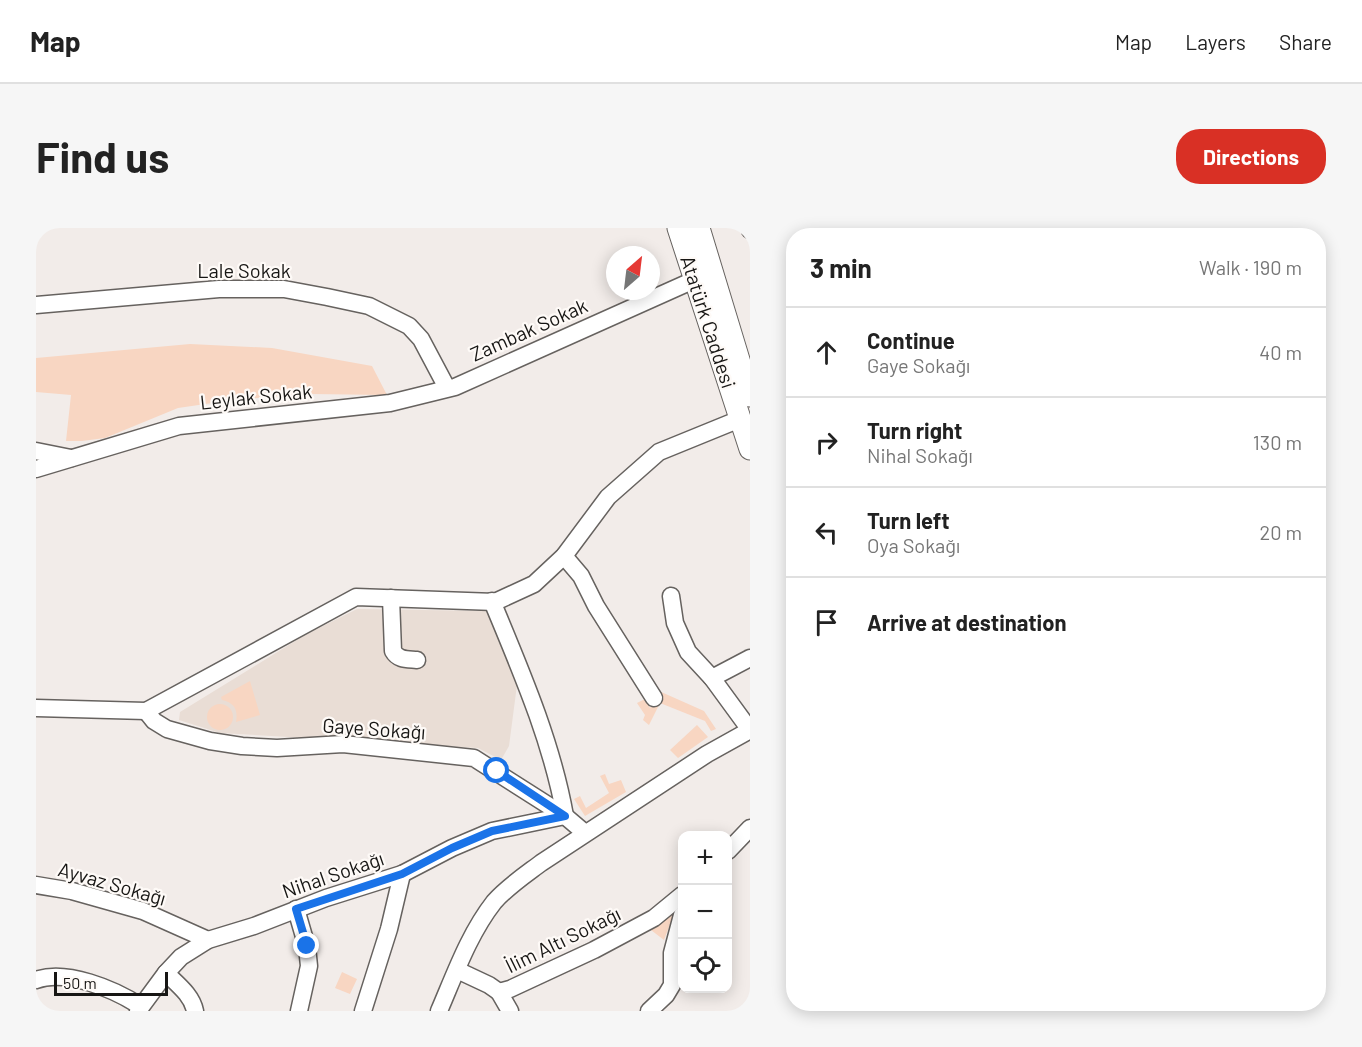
<!DOCTYPE html>
<html lang="en">
<head>
<meta charset="utf-8">
<style>
  :root { --surface:#fff; --page:#f6f6f6; --text:#222; --muted:#767676; --line:#e0e0e0; --accent:#d93025 }
  body { margin:0; font-family:Barlow,sans-serif; background:var(--page); color:var(--text) }
  .controls { position:absolute; right:18px; bottom:18px; display:grid; overflow:hidden; border-radius:12px; box-shadow:0 3px 15px #0003 }
  .controls button { width:54px; height:54px; display:grid; place-items:center; padding:0; border:0; border-bottom:2px solid var(--line); background:var(--surface); color:var(--text); font:30px sans-serif }
  .compass { position:absolute; left:570px; top:18px; width:54px; height:54px; border-radius:50%; background:var(--surface); box-shadow:0 3px 15px #0003; rotate:28deg }
  .scale { position:absolute; left:18px; bottom:15px; width:114px; box-sizing:border-box; padding-left:6px; border:3px solid #171614; border-top:0; font-size:16px; line-height:21px; white-space:nowrap; color:#171614; -webkit-text-stroke:4px #fefaf7; paint-order:stroke }
  .stop { position:absolute; width:18px; height:18px; margin:-14px; border:4px solid #1a73e8; border-radius:50%; background:#fff }
  .stop.end { background:#1a73e8; border-color:#fff; box-shadow:0 2px 6px #0008 }
  .list { margin:0; padding:0; list-style:none }
  h2 { display:flex; justify-content:space-between; align-items:center; height:78px; margin:0; padding:0 24px; font-size:26px }
  h2 small { font-size:20px; font-weight:400; color:var(--muted) }
  .list li { display:grid; grid-template-columns:39px 1fr auto; gap:18px; align-items:center; box-sizing:border-box; height:90px; padding:0 24px; border-top:2px solid var(--line) }
  .list b { display:block; font-size:22px; white-space:nowrap }
  .list p { margin:0; font-size:20px; white-space:nowrap; color:var(--muted) }
  .list em { font-size:20px; font-style:normal; color:var(--muted) }
  .icon { flex:none; width:33px; height:33px; fill:none; stroke:currentColor; stroke-width:2; stroke-linecap:round; stroke-linejoin:round }
  .map { position:relative; flex:none; width:714px; height:783px; overflow:hidden; border-radius:24px }
  header { display:flex; align-items:center; gap:36px; box-sizing:border-box; height:84px; padding:0 30px; background:var(--surface); border-bottom:2px solid var(--line) }
  header strong { font-size:28px }
  nav { display:flex; gap:33px; margin-inline-start:auto; font-size:21px }
  .intro { display:flex; align-items:center; justify-content:space-between; box-sizing:border-box; height:144px; padding:0 36px }
  h1 { margin:0; font-size:42px }
  .button { padding:15px 27px; border-radius:24px; background:var(--accent); color:#fff; font-size:21px; font-weight:700 }
  main { display:flex; gap:36px; padding:0 36px }
  aside { flex:1; background:var(--surface); border-radius:24px; box-shadow:0 3px 15px #0003 }
  .map>svg:first-child { display:block }
</style>
</head>
<body>
<header>
<strong>Map</strong>
<nav><a>Map</a><a>Layers</a><a>Share</a></nav>
</header>
<div class="intro"><h1>Find us</h1><a class="button">Directions</a></div>
<main>
<div class="map">
<svg width="714" height="783" viewBox="0 0 714 783">
  <rect width="100%" height="100%" fill="#f2ece9"/>
  <!-- built -->
  <path fill="#e9ddd5" d="M321 381 452 383 481 457 473 518 465 532 442 520 184 505 143 492 144 484 269 407Z"/>
  <!-- green -->
  <g fill="#f8d6c2">
    <path d="M154 116 236 120 336 138 351 167 274 166 197 172 142 180 69 210 46 213H30L35 167 0 164V130Z"/>
    <path d="M214 453 224 487 200 494C202 482 199 475 186 472L185 469Z"/>
    <path d="M623 463 668 483 680 501 675 503 669 493 624 475 613 497 607 492 609 487 601 475 609 471 614 480Z"/>
    <circle cx="184" cy="489" r="13"/>
    <path d="M661 497 672 509 642 530 634 522Z"/>
    <path d="M569 546 573 556 585 552 590 564 549 588 538 571 544 568 550 580 573 565 564 548Z"/>
    <path d="M646 675 636 691 628 712 611 699Z"/>
    <path d="M306 744 321 751 314 766 299 760Z"/>
  </g>
  <g fill="none" stroke-linecap="round" stroke-linejoin="round">
    <defs>
      <g id="minor">
        <path d="M714 0V2"/>
        <path d="M0 77 183 61H248L291 69 333 78 373 98 385 111 411 160"/>
        <path d="M0 223 35 230"/>
        <path d="M0 241 143 198 354 175 419 159 658 52"/>
        <path d="M528 328 545 348 560 378 618 470"/>
        <path d="M635 368 639 395 652 424 676 450 714 502"/>
        <path d="M355 370 357 423C362 432 371 431 381 432"/>
        <path d="M676 450 714 430"/>
        <path d="M0 480 110 483 320 369 459 374 498 356 528 328 572 269 623 224 704 191"/>
        <path d="M110 483 118 493 131 501 174 513 206 518 241 520 307 516 438 530 529 588 549 605"/>
        <path d="M692 623 714 600"/>
        <path d="M0 657 36 663 107 683 172 712"/>
        <path d="M260 681 271 719 273 738 263 783"/>
        <path d="M421 742 453 757 463 764 474 761 558 722 618 690 646 667"/>
        <path d="M130 745C141 756 156 767 159 783"/>
        <path d="M0 752C30 741 78 761 104 778"/>
        <path d="M463 764 474 783"/>
        <path d="M102 783 130 745 145 729 172 712 218 698 290 670 366 646 416 620 456 603 529 588C516 514 485 443 456 373"/>
        <path d="M327 783 353 701 366 646"/>
        <path d="M403 783C419 746 433 706 458 674 471 659 489 647 505 635L671 526 714 502"/>
        <path d="M613 783 630 767 636 757V725L646 687"/>
      </g>
      <g id="major">
        <path d="M642 0 714 221"/>
        <path d="M663 0 714 168"/>
      </g>
    </defs>
    <!-- minor casing -->
    <use href="#minor" stroke="#66625f" stroke-width="19"/>
    <!-- major casing -->
    <use href="#major" stroke="#66625f" stroke-width="23"/>
    <!-- minor -->
    <use href="#minor" stroke="#fff" stroke-width="16"/>
    <!-- major -->
    <use href="#major" stroke="#fff" stroke-width="21"/>
  </g>
  <g fill="none" stroke-linecap="round" stroke-linejoin="round">
    <!-- route -->
    <path stroke="#1a73e8" stroke-width="8" d="M271 718 260 681 366 646 416 620 456 603 529 588 461 543"/>
  </g>
  <g text-anchor="middle" stroke-width="4.5" stroke-linejoin="round" paint-order="stroke">
    <!-- street labels -->
    <g font-size="20" fill="#171614" stroke="#fefaf7">
      <text x="208" y="50">Lale Sokak</text>
      <text transform="translate(672 94) rotate(72)" y="7">Atatürk Caddesi</text>
      <text transform="translate(493 102) rotate(-24)" y="7">Zambak Sokak</text>
      <text transform="translate(220 169) rotate(-6)" y="7">Leylak Sokak</text>
      <text transform="translate(338 501) rotate(4)" y="7">Gaye Sokağı</text>
      <text transform="translate(297 647) rotate(-19)" y="7">Nihal Sokağı</text>
      <text transform="translate(76 656) rotate(16)" y="7">Ayvaz Sokağı</text>
      <text transform="translate(527 712) rotate(-26)" y="7">İlim Altı Sokağı</text>
    </g>
  </g>
</svg>
<div class="controls">
<button>+</button>
<button>−</button>
<button><svg class="icon" aria-label="locate" viewBox="0 0 24 24"><circle cx="12" cy="12" r="6"/><path d="M12 2v4M12 18v4M2 12h4M18 12h4"/></svg></button>
</div>
<svg class="compass" viewBox="-18 -18 36 36"><path d="M0-13l5 13h-10z" fill="#e53935"/><path d="M0 13l5-13h-10z" fill="#767676"/></svg>
<div class="scale">50 m</div>
<div class="stop" style="left:461px;top:543px"></div>
<div class="stop end" style="left:271px;top:718px"></div>
</div>
<aside>
<h2>3 min<small>Walk · 190 m</small></h2>
<ul class="list">
<li><svg class="icon" aria-label="ahead" viewBox="0 0 24 24"><path d="M12 20V5M6 11l6-6 6 6"/></svg><div><b>Continue</b><p>Gaye Sokağı</p></div><em>40 m</em></li>
<li><svg class="icon" aria-label="right" viewBox="0 0 24 24"><path d="M7 20v-9h11M14 6l5 5-5 5"/></svg><div><b>Turn right</b><p>Nihal Sokağı</p></div><em>130 m</em></li>
<li><svg class="icon" aria-label="left" viewBox="0 0 24 24"><path d="M17 20v-9H6M10 6l-5 5 5 5"/></svg><div><b>Turn left</b><p>Oya Sokağı</p></div><em>20 m</em></li>
<li><svg class="icon" aria-label="arrive" viewBox="0 0 24 24"><path d="M6 21V4h12l-3 4 3 4H6"/></svg><div><b>Arrive at destination</b></div></li>
</ul>
</aside>
</main>
</body>
</html>
